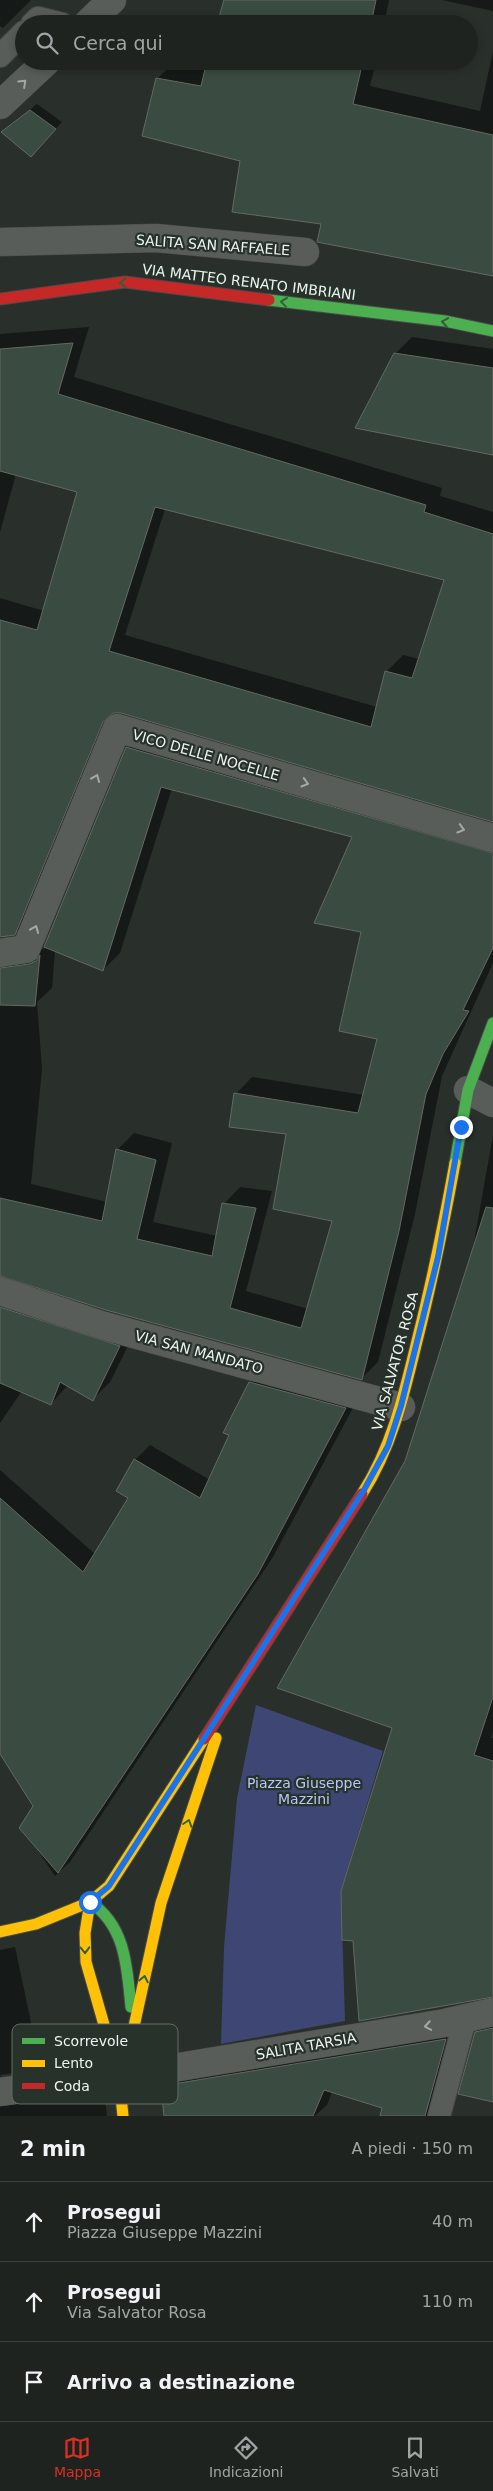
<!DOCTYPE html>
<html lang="it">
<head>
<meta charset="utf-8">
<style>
  :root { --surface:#1f2320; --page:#272b29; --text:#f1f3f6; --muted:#a1a4a5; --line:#3c403e; --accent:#d93025 }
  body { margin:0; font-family:"DejaVu Sans",sans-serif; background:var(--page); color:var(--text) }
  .stop { position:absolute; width:15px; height:15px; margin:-11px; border:4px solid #1a73e8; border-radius:50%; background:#fff }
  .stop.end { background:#1a73e8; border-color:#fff; box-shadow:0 1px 5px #0008 }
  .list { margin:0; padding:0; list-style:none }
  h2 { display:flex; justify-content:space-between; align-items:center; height:65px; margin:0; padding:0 20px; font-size:21px }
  h2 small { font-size:16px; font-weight:400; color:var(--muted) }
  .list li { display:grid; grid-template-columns:32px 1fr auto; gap:15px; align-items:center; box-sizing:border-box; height:80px; padding:0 20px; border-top:1px solid var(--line) }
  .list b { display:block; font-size:19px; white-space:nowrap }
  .list p { margin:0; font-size:16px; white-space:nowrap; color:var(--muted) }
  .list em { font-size:16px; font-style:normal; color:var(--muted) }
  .icon { flex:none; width:28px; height:28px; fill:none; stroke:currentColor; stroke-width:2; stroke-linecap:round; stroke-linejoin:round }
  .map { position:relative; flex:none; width:493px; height:2116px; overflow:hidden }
  .search { position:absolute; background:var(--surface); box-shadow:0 2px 8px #0003; left:15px; right:15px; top:15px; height:55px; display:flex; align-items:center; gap:12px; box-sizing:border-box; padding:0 18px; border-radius:28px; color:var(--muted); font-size:19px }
  .sheet { height:305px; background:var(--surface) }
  nav { display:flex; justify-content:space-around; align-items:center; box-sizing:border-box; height:70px; border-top:1px solid var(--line); background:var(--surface); font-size:14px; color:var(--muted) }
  nav a { display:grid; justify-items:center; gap:2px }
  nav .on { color:var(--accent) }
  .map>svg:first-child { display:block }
</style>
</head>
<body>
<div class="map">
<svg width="493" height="2116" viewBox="0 0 493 2116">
  <rect width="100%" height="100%" fill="#292f2b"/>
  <!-- green -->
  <path fill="#3e4673" d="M256 1705 383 1751 341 1891 345 2021 221 2044 224 1947 237 1798Z"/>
  <!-- shadow -->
  <g fill="#0007" fill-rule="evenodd">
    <path d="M0 0H31L3 28 0 26Z"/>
    <path d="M225 0H389L384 24H219Z"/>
    <path d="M442 0H493V11Z"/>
    <path d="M493 51V275L322 223 242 160 157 79 175 61 207 67 209 61H376L370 86 480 111Z"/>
    <path d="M37 104 62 122 38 149 10 126Z"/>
    <path d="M89 327 74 377 442 488 440 496 493 512V820L116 712 31 917 14 934 1 937 5 946 20 952 49 948 127 748 144 731 493 833V963L442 1076 415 1214 378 1362 361 1379 1 1275 5 1284 136 1330 110 1382 93 1399 68 1385 51 1404 22 1391 0 1423V598L44 611 78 491 16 474 0 532V334ZM165 509 445 579 419 659 403 655 386 672 377 707 125 635ZM172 788 354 836 363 931 379 1038 364 1095 252 1077 236 1094 288 1133 334 1220 308 1309 246 1291 272 1191 240 1187 224 1204 217 1236 153 1222 172 1143 134 1133 117 1150 107 1202 31 1184 42 1069 37 1002 52 988 55 950 103 970 120 953Z"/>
    <path d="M412 337 493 349V453L395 354Z"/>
    <path d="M493 1135V1731L491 1738H493V1996L360 2020 394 1727 406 1461 471 1259Z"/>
    <path d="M265 1367 361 1393 273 1557 70 1862 55 1876 31 1840 34 1806 0 1752V1470L95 1554 130 1498 135 1460 150 1445 210 1480 231 1434 250 1382Z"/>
    <path d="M15 1947 38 2055 21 2072 0 2075 4 2084 103 2080 107 2116H0V1950Z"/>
    <path d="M493 2016V2101L476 2033Z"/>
    <path d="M461 2024 436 2116H381L383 2108 332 2092 327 2105 315 2116H165L162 2086 178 2070Z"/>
  </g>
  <!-- building -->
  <g fill="#3a4b41" stroke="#646965" fill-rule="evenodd">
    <path d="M224 0H376L371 24H217Z"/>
    <path d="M207 61H363L353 104 493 135V276L317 242 321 224 232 212 240 161 142 136 156 78 201 86Z"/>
    <path d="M30 110 56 129 31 157 1 132Z"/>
    <path d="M73 343 58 394 426 505 424 512 493 534V822L121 713H113L103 722 15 935 0 937V620L37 630 77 492 0 471V349ZM155 507 444 580 412 678 385 671 371 727 109 651Z"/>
    <path d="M394 353 493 368V455L355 428Z"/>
    <path d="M126 747 493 853V948L463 1010 469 1011 443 1054 426 1094 399 1231 362 1380 106 1310 0 1276V1198L102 1221 116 1149 156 1160 137 1239 212 1256 222 1203 256 1208 230 1308 301 1328 332 1221 273 1209 286 1134 229 1127 234 1093 358 1113 377 1039 339 1031 361 932 314 923 352 837 161 787 103 971 44 947Z"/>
    <path d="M40 955 35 1006 0 1005V968L29 964 36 961Z"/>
    <path d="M486 1207 493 1208V1697L474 1755 493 1761V1997L359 2021 353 1941 342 1940 341 1891 392 1728 277 1688 405 1461Z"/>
    <path d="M0 1307 120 1346 93 1401 60 1382 51 1405 0 1383Z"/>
    <path d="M249 1382 346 1408 258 1574 58 1873 19 1828 33 1806 0 1754V1498L83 1572 128 1498 116 1491 134 1459 200 1498 229 1435 223 1433Z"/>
    <path d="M493 2028V2102L458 2094 475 2032Z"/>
    <path d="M446 2039 425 2116H380L382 2108 324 2090 313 2116H164L161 2086Z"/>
  </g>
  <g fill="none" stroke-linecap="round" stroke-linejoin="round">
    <defs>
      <g id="lane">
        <path d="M32 24 38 18 62 24"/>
        <path d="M0 56 24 32"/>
        <path d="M439 2116 465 2019"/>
      </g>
      <g id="street">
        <path d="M87 24 112 0"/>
        <path d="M0 105 47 61"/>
        <path d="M0 242 156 238 305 252"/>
        <path d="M0 953 26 949 117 728 493 838"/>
        <path d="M468 1090 493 1103"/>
        <path d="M0 1291 101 1325 401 1407"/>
        <path d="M0 2092 149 2072 445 2023 493 2012"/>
      </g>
      <g id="fast">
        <path d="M269 300 445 321 493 331"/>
        <path d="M455 1163 468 1090 493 1023"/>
        <path d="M90 1902C126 1926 127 1968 131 2007"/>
      </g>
      <g id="slow">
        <path d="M362 1494C392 1447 404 1395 417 1341 432 1282 444 1223 455 1163"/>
        <path d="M0 1932 36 1924 90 1902"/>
        <path d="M119 2077 133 2031 161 1903 216 1738"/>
        <path d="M123 2116 119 2077 86 1962 85 1933 90 1902 109 1886 204 1739"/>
      </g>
      <g id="jam">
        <path d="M0 299 125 282 269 300"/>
        <path d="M204 1739 362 1494"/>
      </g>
    </defs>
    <!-- lane casing -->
    <use href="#lane" stroke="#474b48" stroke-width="24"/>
    <!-- street casing -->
    <use href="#street" stroke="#474b48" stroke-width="29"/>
    <!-- fast casing -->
    <use href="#fast" stroke="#474b48" stroke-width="13"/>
    <!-- slow casing -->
    <use href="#slow" stroke="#474b48" stroke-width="13"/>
    <!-- jam casing -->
    <use href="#jam" stroke="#474b48" stroke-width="13"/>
    <!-- lane -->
    <use href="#lane" stroke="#585d59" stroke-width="22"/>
    <!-- street -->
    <use href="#street" stroke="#585d59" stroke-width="28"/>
    <!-- fast -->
    <use href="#fast" stroke="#4caf50" stroke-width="11"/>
    <!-- slow -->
    <use href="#slow" stroke="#ffc107" stroke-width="11"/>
    <!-- jam -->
    <use href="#jam" stroke="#c62828" stroke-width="11"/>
  </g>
  <!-- one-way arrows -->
  <defs><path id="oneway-chevron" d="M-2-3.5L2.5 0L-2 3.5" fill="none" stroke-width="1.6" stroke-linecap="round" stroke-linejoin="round" transform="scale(1.25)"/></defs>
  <g stroke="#a3a9a4">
    <use href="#oneway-chevron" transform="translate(23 83) rotate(-43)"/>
    <use href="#oneway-chevron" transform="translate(96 778) rotate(-68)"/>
    <use href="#oneway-chevron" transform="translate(305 783) rotate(16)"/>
    <use href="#oneway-chevron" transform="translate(461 829) rotate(16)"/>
    <use href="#oneway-chevron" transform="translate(35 929) rotate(-68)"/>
    <use href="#oneway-chevron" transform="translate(428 2026) rotate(170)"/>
  </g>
  <g stroke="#335e37">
    <use href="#oneway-chevron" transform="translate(123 283) rotate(178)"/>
    <use href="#oneway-chevron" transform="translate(284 302) rotate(-173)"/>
    <use href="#oneway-chevron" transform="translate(445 322) rotate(-171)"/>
    <use href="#oneway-chevron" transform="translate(188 1823) rotate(-72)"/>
    <use href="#oneway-chevron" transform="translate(85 1950) rotate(89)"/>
    <use href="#oneway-chevron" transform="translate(144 1979) rotate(-78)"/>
  </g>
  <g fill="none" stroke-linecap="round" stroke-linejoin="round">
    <!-- route -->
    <path stroke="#1a73e8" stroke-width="6" d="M90 1902 109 1886 364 1490 388 1446 401 1406 438 1257 461 1127"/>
  </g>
  <g text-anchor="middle" stroke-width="4.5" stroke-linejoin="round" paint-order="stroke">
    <!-- street labels -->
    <g font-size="14" fill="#eef5f0" stroke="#26322a">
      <text transform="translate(213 245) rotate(4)" y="5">SALITA SAN RAFFAELE</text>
      <text transform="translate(249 282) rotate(7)" y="5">VIA MATTEO RENATO IMBRIANI</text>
      <text transform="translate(206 755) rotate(16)" y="5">VICO DELLE NOCELLE</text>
      <text transform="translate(199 1352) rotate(15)" y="5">VIA SAN MANDATO</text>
      <text transform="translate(395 1361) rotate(-75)" y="5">VIA SALVATOR ROSA</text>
      <text transform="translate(306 2046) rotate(-10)" y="5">SALITA TARSIA</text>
    </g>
    <!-- park labels -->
    <g font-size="14" fill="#b9c6fb" stroke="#26322a">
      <text x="304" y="1788">Piazza Giuseppe<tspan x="304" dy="16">Mazzini</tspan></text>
    </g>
  </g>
  <!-- legend -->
  <rect x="12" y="2024" width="166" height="80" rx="8" fill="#26322a" stroke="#626c65" stroke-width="1"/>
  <rect x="22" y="2038" width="23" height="6" fill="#4caf50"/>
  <rect x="22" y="2060" width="23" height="7" fill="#ffc107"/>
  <rect x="22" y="2083" width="23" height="6" fill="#c62828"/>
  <g font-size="14" fill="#eef5f0">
    <text x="54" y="2046">Scorrevole</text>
    <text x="54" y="2068">Lento</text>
    <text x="54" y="2091">Coda</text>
  </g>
</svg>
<div class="stop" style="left:90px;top:1902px"></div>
<div class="stop end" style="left:461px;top:1127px"></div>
<div class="search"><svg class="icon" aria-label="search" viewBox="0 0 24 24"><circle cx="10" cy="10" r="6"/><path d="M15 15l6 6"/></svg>Cerca qui</div>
</div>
<section class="sheet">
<h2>2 min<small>A piedi · 150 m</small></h2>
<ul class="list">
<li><svg class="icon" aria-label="ahead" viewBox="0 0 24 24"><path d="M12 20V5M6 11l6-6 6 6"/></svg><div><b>Prosegui</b><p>Piazza Giuseppe Mazzini</p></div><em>40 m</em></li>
<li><svg class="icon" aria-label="ahead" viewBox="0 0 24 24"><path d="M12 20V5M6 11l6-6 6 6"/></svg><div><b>Prosegui</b><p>Via Salvator Rosa</p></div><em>110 m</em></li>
<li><svg class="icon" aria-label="arrive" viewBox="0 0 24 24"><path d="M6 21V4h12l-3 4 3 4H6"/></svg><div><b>Arrivo a destinazione</b></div></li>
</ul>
</section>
<nav>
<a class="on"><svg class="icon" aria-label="map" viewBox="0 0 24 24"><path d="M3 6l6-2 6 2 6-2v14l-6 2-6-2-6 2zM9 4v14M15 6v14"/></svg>Mappa</a>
<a><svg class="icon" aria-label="directions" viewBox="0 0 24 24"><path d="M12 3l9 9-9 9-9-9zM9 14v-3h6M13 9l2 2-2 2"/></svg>Indicazioni</a>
<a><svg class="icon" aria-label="saved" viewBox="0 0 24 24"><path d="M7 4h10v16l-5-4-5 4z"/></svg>Salvati</a>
</nav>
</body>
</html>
